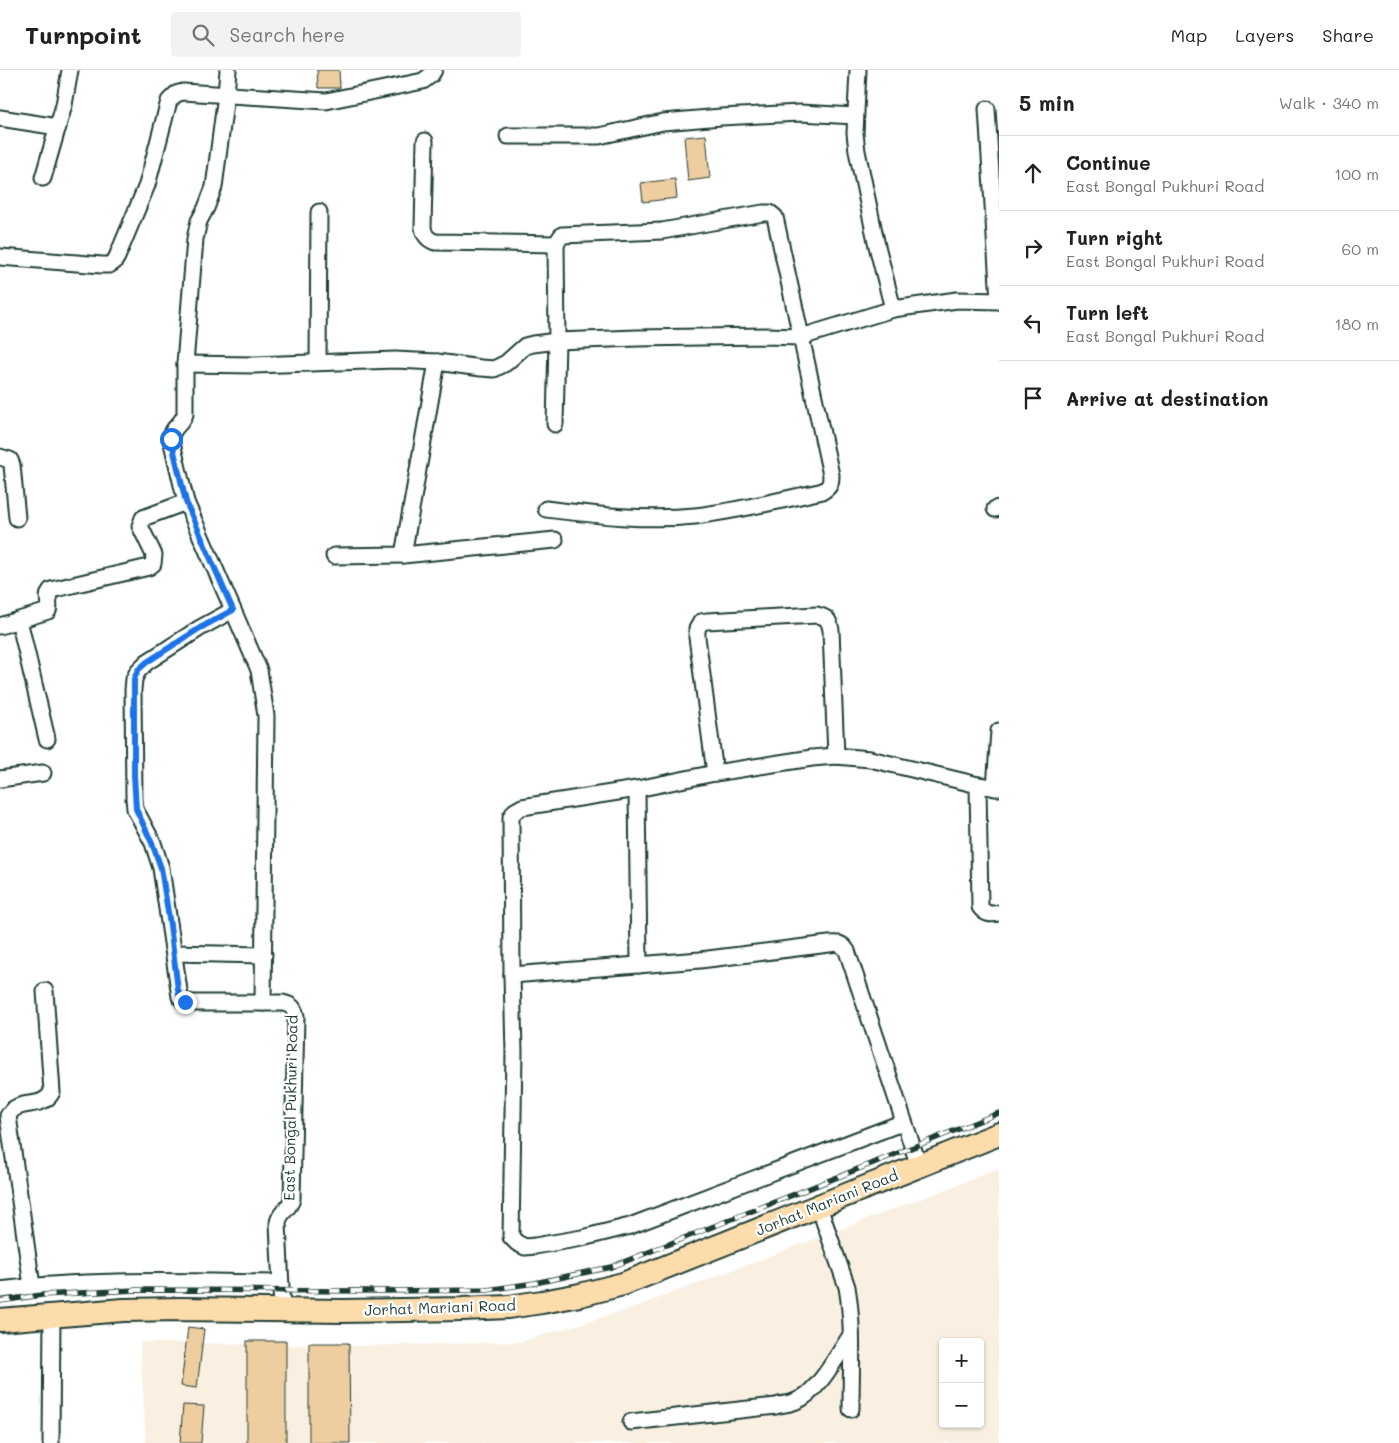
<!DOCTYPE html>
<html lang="en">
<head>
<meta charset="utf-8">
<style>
  :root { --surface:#fff; --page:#f2f2f2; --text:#202124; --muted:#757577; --line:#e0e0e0 }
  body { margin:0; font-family:Mali,sans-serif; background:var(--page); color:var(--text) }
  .controls { position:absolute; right:15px; bottom:15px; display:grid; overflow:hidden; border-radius:5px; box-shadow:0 1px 4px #0004 }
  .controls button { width:45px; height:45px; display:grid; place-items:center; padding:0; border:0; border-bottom:1px solid var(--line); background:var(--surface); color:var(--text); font:25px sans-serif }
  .stop { position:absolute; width:15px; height:15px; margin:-11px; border:4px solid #1a73e8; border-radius:50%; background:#fff }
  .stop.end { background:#1a73e8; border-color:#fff; box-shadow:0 1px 5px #0008 }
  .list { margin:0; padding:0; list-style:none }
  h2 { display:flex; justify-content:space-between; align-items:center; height:65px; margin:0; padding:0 20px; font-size:21px }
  h2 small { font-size:16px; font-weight:400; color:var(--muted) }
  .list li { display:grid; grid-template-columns:32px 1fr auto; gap:15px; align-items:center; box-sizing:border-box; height:75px; padding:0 20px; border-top:1px solid var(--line) }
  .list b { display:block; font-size:19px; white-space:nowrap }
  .list p { margin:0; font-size:16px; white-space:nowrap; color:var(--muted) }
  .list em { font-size:16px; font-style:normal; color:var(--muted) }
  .icon { flex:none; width:28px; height:28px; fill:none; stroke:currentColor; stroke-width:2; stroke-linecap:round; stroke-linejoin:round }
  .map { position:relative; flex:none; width:999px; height:1373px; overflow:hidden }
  header { display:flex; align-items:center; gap:30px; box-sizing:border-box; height:70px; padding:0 25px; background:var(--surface); border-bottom:1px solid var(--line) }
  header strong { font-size:24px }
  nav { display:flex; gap:28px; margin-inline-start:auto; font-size:18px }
  .search { width:350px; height:45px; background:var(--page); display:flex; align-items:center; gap:12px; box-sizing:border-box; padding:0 18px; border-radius:5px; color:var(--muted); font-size:19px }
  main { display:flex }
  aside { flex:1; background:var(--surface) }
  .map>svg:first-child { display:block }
</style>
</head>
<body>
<header>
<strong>Turnpoint</strong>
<div class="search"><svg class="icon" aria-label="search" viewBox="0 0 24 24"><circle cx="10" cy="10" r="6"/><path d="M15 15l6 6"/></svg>Search here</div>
<nav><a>Map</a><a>Layers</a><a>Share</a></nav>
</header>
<main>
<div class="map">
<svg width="999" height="1373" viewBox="0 0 999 1373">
  <rect width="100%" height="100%" fill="#fff"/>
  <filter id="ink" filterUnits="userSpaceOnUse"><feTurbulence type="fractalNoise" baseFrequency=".02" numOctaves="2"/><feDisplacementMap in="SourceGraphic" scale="10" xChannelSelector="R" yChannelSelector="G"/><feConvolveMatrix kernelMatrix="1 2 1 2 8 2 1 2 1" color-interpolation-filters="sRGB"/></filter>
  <g filter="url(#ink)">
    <!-- built -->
    <path fill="#faf0e2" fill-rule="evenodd" d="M999 1099V1373H146L140 1272 352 1276 520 1272 633 1238ZM943 1272H980V1354H943Z"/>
    <!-- building -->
    <g fill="#eecda0" stroke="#1f3d34">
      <path d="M317 0H339L340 18H318Z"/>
      <path d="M706 65 710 108 688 111 684 67Z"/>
      <path d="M675 109 677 128 643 132 641 113Z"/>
      <path d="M188 1257 204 1259 197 1318 181 1316Z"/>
      <rect x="247" y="1271" width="39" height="102"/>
      <path d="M309 1273H349L350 1373H309Z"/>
      <path d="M183 1335 204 1336 201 1373H180Z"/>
    </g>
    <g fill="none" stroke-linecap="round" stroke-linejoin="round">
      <defs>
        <g id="minor">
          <path d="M228 0 226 25 214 117 206 138 199 151 195 169 185 294V344C182 355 171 357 171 369L186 432 233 540 200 558 147 592 138 601 134 609 133 620 134 728 135 739 153 773 161 798 180 927 185 932 193 933H283C292 935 294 938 296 946L292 1129C289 1140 279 1142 278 1153L282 1240"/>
          <path d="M858 0 855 63 857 81 877 176 893 239"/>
          <path d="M987 39 999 231"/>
          <path d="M0 48 58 57"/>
          <path d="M508 66H599L663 52 721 47 800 43 855 46"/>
          <path d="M425 71 423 157C424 165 427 169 435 172L556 174"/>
          <path d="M43 108 64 35 70 0"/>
          <path d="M0 187 102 195H109L114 192 117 187 147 115 169 31 176 24 183 22 326 31 423 11 431 5 434 0"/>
          <path d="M318 292 319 142"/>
          <path d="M185 294 254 295 395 290 437 292 481 298 494 299 506 293 525 276 533 274 557 271 637 268 765 266 801 267 893 239 957 230 999 231"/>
          <path d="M0 387 10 390 12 395 17 448"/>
          <path d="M546 439C596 445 645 451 695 446 738 441 781 430 823 421 830 417 831 413 831 405L775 147 770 143H763L662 161 562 165 556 174 557 271 555 354"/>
          <path d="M995 439 999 438"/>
          <path d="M403 485 437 292"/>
          <path d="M334 486 403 485 555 470"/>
          <path d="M233 540 259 600 266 646 263 933"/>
          <path d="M0 556 19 550"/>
          <path d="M47 669 19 550 48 541C51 534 45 527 51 520L149 497 153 494 154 485 140 456 143 448 186 432"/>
          <path d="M715 703 697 567V559L701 552 707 551 817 545C827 547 829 550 831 560L836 686"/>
          <path d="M0 709 43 703"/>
          <path d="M978 715 980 837C985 844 990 845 999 843"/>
          <path d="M995 718 999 661"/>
          <path d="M637 719 639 895"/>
          <path d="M174 883 264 885"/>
          <path d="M512 905 700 890 829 874C838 873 842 873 847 881L919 1096"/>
          <path d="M904 1052 630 1156 582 1168 535 1176 525 1177 517 1173 511 1167 514 982 512 905 511 747 515 741 522 737 637 719 715 703 812 688 836 686 870 689 978 715 999 718"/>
          <path d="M819 1137 847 1217C854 1258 851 1299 851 1339"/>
          <path d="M32 1216 8 1046C17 1027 42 1041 52 1022L45 921"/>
          <path d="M0 1220C93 1208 187 1212 281 1213"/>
          <path d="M631 1352 776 1336C782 1334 790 1334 796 1331 818 1323 838 1284 851 1265"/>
          <path d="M51 1373 52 1245"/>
        </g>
        <path id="highway" d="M0 1250 123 1240 180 1239 343 1241 462 1239 508 1237 542 1232 580 1225 623 1214 999 1064"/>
      </defs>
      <!-- minor casing -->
      <use href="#minor" stroke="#1f3d34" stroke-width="19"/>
      <!-- highway casing -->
      <use href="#highway" stroke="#1f3d34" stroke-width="26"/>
      <!-- minor -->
      <use href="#minor" stroke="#fff" stroke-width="15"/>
      <!-- highway -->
      <use href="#highway" stroke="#fddcac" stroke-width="22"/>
      <defs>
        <path id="rail" d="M0 1231 42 1225 135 1220 380 1221 487 1220 535 1213 611 1197 999 1043"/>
      </defs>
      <!-- rail casing -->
      <use href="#rail" stroke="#1f3d34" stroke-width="5.5"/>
      <!-- rail -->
      <use href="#rail" stroke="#fff" stroke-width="4" stroke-dasharray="11" stroke-linecap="butt"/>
    </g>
  </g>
  <g fill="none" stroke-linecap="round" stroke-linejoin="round" filter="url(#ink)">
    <!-- route -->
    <path stroke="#1a73e8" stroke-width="6" d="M171 369 186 432 233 540 200 558 147 592 138 600 134 609V705L136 739 152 773 161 798 170 855 178 920 180 928 185 932"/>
  </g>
  <g text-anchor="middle" stroke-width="4.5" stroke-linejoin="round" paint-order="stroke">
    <!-- street labels -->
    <g font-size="15" fill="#1f3d34" stroke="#fff">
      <text transform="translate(291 1038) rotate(-89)" y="5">East Bongal Pukhuri Road</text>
      <text transform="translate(827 1133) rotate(-22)" y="5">Jorhat Mariani Road</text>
      <text transform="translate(440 1238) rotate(-2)" y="5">Jorhat Mariani Road</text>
    </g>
  </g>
</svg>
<div class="controls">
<button>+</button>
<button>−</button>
</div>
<div class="stop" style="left:171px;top:369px"></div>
<div class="stop end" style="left:185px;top:932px"></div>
</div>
<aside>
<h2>5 min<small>Walk · 340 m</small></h2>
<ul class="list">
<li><svg class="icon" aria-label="ahead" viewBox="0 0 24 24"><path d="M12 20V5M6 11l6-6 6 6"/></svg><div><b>Continue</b><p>East Bongal Pukhuri Road</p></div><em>100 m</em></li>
<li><svg class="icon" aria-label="right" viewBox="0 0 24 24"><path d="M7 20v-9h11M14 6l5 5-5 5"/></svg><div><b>Turn right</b><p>East Bongal Pukhuri Road</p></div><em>60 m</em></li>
<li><svg class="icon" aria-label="left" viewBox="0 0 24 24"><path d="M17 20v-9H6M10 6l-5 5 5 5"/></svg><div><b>Turn left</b><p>East Bongal Pukhuri Road</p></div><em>180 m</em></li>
<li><svg class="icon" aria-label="arrive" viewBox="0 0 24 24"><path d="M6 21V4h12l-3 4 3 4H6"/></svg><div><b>Arrive at destination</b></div></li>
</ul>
</aside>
</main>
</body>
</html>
